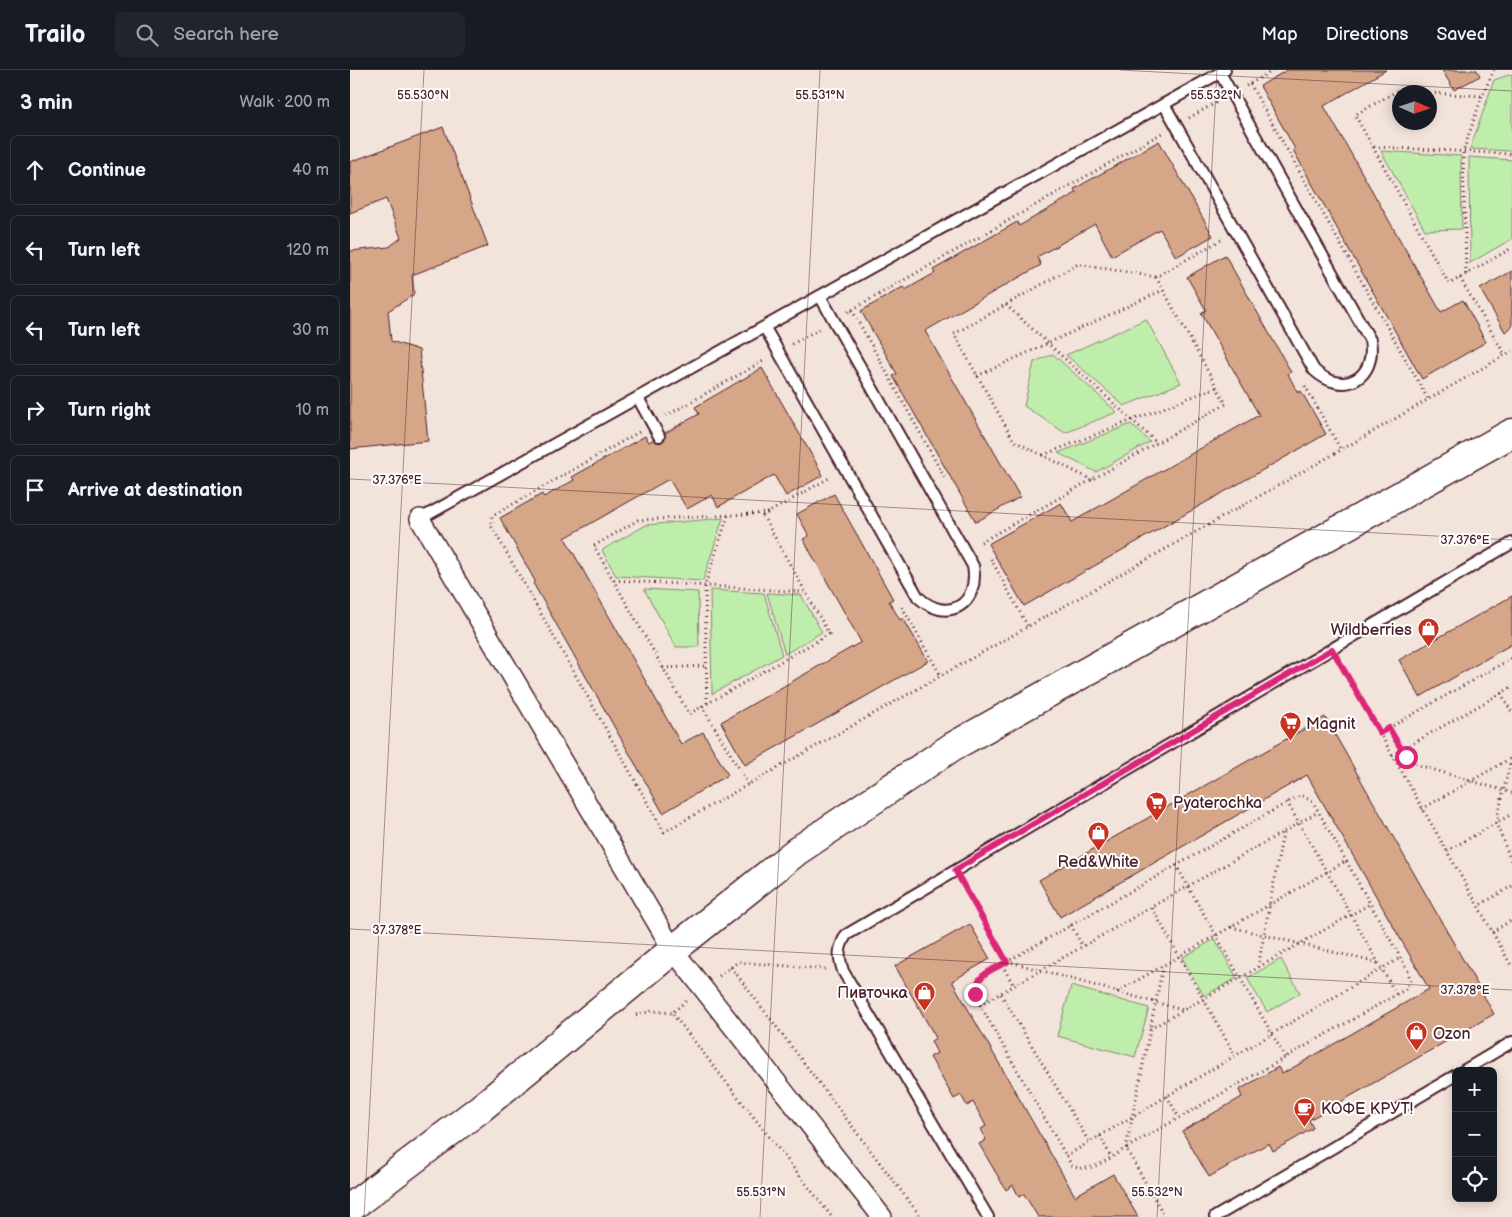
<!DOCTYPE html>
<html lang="en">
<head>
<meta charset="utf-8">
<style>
  :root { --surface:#171b24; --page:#20242c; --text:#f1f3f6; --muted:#9ea1a6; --line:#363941 }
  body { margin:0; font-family:"Balsamiq Sans",sans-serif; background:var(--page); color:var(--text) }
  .controls { position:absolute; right:15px; bottom:15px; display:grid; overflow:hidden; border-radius:8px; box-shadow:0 2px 12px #0003 }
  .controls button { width:45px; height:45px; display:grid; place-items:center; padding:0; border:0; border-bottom:1px solid var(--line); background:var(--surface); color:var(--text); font:25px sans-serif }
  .compass { position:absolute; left:1042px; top:15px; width:45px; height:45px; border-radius:50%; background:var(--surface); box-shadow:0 2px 12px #0003; rotate:93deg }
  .stop { position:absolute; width:15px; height:15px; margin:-11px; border:4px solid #db2777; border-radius:50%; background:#fff }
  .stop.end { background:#db2777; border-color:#fff; box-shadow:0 1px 5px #0008 }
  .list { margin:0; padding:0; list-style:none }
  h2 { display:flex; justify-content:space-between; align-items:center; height:65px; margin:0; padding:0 20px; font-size:21px }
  h2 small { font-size:16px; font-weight:400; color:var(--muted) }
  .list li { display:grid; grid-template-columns:32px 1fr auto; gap:15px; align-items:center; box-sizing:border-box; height:70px; margin:0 10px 10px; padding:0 10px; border:1px solid var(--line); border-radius:8px }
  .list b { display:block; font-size:19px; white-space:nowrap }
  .list em { font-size:16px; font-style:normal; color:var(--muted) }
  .icon { flex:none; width:28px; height:28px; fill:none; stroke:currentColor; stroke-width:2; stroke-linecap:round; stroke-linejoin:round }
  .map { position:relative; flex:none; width:1162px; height:1147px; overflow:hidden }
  header { display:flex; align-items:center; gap:30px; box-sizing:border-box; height:70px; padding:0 25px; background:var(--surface); border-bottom:1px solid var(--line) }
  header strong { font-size:24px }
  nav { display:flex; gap:28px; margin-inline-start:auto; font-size:18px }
  .search { width:350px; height:45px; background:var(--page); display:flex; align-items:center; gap:12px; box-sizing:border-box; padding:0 18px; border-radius:8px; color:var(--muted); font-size:19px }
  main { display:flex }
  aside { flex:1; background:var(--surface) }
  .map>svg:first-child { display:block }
</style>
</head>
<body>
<header>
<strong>Trailo</strong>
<div class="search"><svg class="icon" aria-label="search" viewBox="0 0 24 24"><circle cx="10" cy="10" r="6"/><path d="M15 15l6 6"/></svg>Search here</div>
<nav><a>Map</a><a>Directions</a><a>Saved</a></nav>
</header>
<main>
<aside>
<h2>3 min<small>Walk · 200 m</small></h2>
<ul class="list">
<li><svg class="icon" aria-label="ahead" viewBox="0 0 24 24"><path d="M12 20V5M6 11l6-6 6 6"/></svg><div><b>Continue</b></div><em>40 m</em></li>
<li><svg class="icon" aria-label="left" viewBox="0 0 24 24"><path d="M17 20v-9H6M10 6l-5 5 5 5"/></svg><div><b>Turn left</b></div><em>120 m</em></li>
<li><svg class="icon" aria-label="left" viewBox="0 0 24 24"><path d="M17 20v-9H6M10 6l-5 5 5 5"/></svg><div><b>Turn left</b></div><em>30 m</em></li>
<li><svg class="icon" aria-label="right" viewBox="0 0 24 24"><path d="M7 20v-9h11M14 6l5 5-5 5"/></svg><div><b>Turn right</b></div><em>10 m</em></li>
<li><svg class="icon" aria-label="arrive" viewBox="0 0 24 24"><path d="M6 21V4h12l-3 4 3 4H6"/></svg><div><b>Arrive at destination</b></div></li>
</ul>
</aside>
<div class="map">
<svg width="1162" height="1147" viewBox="0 0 1162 1147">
  <rect width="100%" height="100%" fill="#f3e4db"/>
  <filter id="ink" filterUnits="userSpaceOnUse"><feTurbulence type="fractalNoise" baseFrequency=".02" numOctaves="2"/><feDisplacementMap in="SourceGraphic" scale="10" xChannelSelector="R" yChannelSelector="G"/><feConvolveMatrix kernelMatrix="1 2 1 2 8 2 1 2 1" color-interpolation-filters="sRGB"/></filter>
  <g filter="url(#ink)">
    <!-- green -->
    <g fill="#beedac" stroke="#84866c">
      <path d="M1162 4V81L1120 79 1144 10Z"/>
      <path d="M1031 81 1111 86 1112 159 1075 160Z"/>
      <path d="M1119 87 1162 90V169L1120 193Z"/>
      <path d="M796 249 831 313 774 336 716 285Z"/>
      <path d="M703 284 767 342 715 363 674 336 684 292Z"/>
      <path d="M781 354 800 372 746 402 708 383Z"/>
      <path d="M373 448 353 511 266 506 252 480 296 455Z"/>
      <path d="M294 519 348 522 349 577H326Z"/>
      <path d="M360 520 414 523 432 585 362 624Z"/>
      <path d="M417 523 451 525 472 562 435 584Z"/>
      <path d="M865 869 887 908 854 926 832 888Z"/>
      <path d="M931 889 950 923 917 942 897 908Z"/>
      <path d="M721 916 799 938 785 987 707 966Z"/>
    </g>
    <!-- building -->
    <g fill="#d6a688" stroke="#4a1f2b">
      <path d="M937 0H1036L974 36 1091 242 1113 230 1136 272 1072 309 943 80 945 79 910 16Z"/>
      <path d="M1092 0H1127L1130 6 1104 20Z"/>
      <path d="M93 57 138 176 62 205 64 222 63 225 38 241 41 271 69 280 78 371 0 379V181L39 177 51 168 36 129 0 143V92Z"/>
      <path d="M809 71 863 166 826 187 810 159 762 186 745 154 687 187 691 195 575 261 670 427 626 452 543 306 547 304 511 241 553 217 555 220 585 203 583 200 667 152 669 156 726 123 724 119Z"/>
      <path d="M875 185 941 302 938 304 948 323 951 321 976 364 674 536 638 474 711 433 722 452 909 345 851 243 856 240 837 207Z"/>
      <path d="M1162 201V257L1155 262 1130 219Z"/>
      <path d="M412 298 473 405 436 426 424 405 368 437 362 425 337 439 319 409 215 468 331 674 353 662 378 705 313 743 183 513 185 511 150 448 192 424 194 427 224 410 222 407 295 366 299 372 349 344 345 337Z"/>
      <path d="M484 424 543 529 539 531 550 550 553 548 578 591 395 695 371 652 511 572 453 469 459 466 447 444Z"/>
      <path d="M1162 526V574L1070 627 1049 590Z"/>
      <path d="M975 647 1144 944 959 1050 963 1058 943 1070 923 1081 919 1073 859 1107 832 1061 892 1027 889 1020 928 997 932 1004 1079 919 957 705 710 847 689 810Z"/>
      <path d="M620 854 640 889 602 911 725 1126 763 1104 788 1147H688L674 1124 669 1127 663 1115 656 1120 629 1074 636 1070 631 1059 636 1056 623 1032 617 1036 611 1025 604 1029 580 987 587 983 581 971 586 968 545 896Z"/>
    </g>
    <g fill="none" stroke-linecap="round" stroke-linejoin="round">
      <defs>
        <g id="lane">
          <path d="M814 34 964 300C993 327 1027 309 1020 270L870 3"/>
          <path d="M415 258 568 527C597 554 630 535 623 496L470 226"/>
          <path d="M288 328 309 366"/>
          <path d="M70 449 875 0"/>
          <path d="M1113 1001 1162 972"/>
          <path d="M638 1147 493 901C488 885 488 879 496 865L1162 473"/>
          <path d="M865 1147 1106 1005"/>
        </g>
        <path id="street" d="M70 449 323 880 532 1147"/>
        <path id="secondary" d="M0 1138 131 1038 323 880 447 781 602 677 1162 363"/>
      </defs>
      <!-- lane casing -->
      <use href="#lane" stroke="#4a1f2b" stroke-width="14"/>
      <!-- street casing -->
      <use href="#street" stroke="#4a1f2b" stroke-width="22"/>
      <!-- secondary casing -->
      <use href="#secondary" stroke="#4a1f2b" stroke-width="31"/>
      <!-- path -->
      <g stroke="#4a1f2b" stroke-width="3" stroke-dasharray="1 4" stroke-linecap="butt">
        <path d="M900 14 1079 331"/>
        <path d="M896 16 924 0"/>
        <path d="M1077 22 1047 21 1005 45 1099 214 1162 178"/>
        <path d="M1080 23 1132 26 1144 0"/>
        <path d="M839 48 867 32"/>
        <path d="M1024 77 1162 84"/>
        <path d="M1116 204 1113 82 1132 26"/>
        <path d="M1110 208 1155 285"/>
        <path d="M656 235 807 373"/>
        <path d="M502 240 596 410"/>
        <path d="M498 242 812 63"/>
        <path d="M442 274 469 259"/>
        <path d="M627 306 813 220"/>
        <path d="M955 316 991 380"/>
        <path d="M316 346 415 290"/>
        <path d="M289 362 142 446V457L314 762 991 380 1162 281"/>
        <path d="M693 385 867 317"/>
        <path d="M742 410 664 371 604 264 728 194 806 207"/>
        <path d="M418 443 288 450 244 476 339 644 479 564 413 446 418 443 479 408"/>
        <path d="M631 472 876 334 806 207 871 170"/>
        <path d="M641 489 678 557"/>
        <path d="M264 510 454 522"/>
        <path d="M552 537 591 606"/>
        <path d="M990 593 1128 836"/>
        <path d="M313 598 356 596"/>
        <path d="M1151 623 1162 643"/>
        <path d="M357 633 355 516 378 445"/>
        <path d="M352 636 398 714"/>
        <path d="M1039 658C1047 673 1053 687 1068 695L1162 723"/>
        <path d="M1030 663 1162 588"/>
        <path d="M1042 685 1162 617"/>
        <path d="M1161 689 1146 753 1162 793"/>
        <path d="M937 732 1046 924"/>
        <path d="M1072 739 1161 688"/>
        <path d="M1097 781 1162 744"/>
        <path d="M826 795 935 987"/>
        <path d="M613 813 657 891 833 940"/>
        <path d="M1162 816 1128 836 1162 897"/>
        <path d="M802 838 885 985"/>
        <path d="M721 855 733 877"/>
        <path d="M881 857 1028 893"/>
        <path d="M1142 862 1162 850"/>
        <path d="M652 895 664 916"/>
        <path d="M813 896 776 1078C759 1088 742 1104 722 1096L630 935C624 922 623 913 635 904L947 727 953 726 963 732 1058 901 1060 910 1056 919 776 1078 815 1147"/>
        <path d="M381 897 571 1147"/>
        <path d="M908 897 933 763"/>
        <path d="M369 906 388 892 475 899"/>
        <path d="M767 922 996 791"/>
        <path d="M651 924 739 1072"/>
        <path d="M336 931 322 943 482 1147"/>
        <path d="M630 935 968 742"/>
        <path d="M286 945 302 941 322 943"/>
        <path d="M800 959 1020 834"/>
        <path d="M817 1026 829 1048"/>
        <path d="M750 1066 761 1087"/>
        <path d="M716 1086 1050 888"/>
      </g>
      <!-- lane -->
      <use href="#lane" stroke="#fff" stroke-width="10"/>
      <!-- street -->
      <use href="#street" stroke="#fff" stroke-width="19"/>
      <!-- secondary -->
      <use href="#secondary" stroke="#fff" stroke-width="28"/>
    </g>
  </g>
  <g fill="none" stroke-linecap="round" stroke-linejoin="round" filter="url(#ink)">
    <!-- route -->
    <path stroke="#db2777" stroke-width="6" d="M625 924C626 904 642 900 657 892L605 800 982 579 1030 663 1039 658 1056 687"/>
  </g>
  <!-- ticks -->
  <path fill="none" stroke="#4a1f2b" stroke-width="1" stroke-opacity="0.45" d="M770 0 1162 21M0 409 1162 470M0 859 1162 920M14 1147 74 0M410 1147 470 0M807 1147 867 0"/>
  <!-- icons -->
  <defs>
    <symbol id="shop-pin" viewBox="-11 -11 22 30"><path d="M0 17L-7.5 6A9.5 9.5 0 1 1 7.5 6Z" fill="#c8321e" stroke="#fff"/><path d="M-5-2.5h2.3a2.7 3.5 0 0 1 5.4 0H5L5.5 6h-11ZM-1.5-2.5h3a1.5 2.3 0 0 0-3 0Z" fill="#fff"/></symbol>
    <symbol id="supermarket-pin" viewBox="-11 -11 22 30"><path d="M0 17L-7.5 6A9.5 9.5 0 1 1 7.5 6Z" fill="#c8321e" stroke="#fff"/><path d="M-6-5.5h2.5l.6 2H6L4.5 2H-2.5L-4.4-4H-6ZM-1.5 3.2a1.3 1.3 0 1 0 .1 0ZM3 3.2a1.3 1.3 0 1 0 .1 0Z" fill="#fff"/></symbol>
    <symbol id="cafe-pin" viewBox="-11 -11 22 30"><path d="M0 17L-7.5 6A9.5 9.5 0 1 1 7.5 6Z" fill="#c8321e" stroke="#fff"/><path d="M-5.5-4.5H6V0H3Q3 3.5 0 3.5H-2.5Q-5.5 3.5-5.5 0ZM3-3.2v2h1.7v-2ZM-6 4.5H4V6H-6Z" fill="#fff"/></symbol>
  </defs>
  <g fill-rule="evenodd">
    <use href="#shop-pin" x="1066" y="546" width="25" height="34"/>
    <use href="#supermarket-pin" x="928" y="640" width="25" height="34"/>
    <use href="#supermarket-pin" x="794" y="720" width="25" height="34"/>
    <use href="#shop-pin" x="736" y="750" width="25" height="34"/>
    <use href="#shop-pin" x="562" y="910" width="25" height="34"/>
    <use href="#shop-pin" x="1054" y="950" width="25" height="34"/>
    <use href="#cafe-pin" x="942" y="1026" width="25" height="34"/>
  </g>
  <g text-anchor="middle" stroke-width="4" stroke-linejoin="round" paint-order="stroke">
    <!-- poi labels -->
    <g font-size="16" fill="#4a1f2b" stroke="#fff" text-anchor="start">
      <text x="1062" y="565" text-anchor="end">Wildberries</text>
      <text x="956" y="659">Magnit</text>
      <text x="823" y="738">Pyaterochka</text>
      <text x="748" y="797" text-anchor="middle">Red&amp;White</text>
      <text x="558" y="928" text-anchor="end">Пивточка</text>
      <text x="1083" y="969">Ozon</text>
      <text x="971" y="1044">КОФЕ КРУТ!</text>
    </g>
  </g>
  <g font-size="12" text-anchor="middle" fill="#4a1f2b" stroke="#fff" stroke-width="4" stroke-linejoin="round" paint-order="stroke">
    <text x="73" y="29">55.530°N</text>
    <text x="470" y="29">55.531°N</text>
    <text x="866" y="29">55.532°N</text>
    <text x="47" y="414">37.376°E</text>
    <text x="1115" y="474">37.376°E</text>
    <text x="47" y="864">37.378°E</text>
    <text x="1115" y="924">37.378°E</text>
    <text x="411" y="1126">55.531°N</text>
    <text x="807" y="1126">55.532°N</text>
  </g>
</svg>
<div class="controls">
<button>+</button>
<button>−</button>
<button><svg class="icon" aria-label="locate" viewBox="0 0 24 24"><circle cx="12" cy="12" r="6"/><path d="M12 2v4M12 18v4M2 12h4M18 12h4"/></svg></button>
</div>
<svg class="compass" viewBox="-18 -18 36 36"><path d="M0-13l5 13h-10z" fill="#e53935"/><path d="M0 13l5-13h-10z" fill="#9ea1a6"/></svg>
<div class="stop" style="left:1056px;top:687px"></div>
<div class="stop end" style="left:625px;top:924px"></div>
</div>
</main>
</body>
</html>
